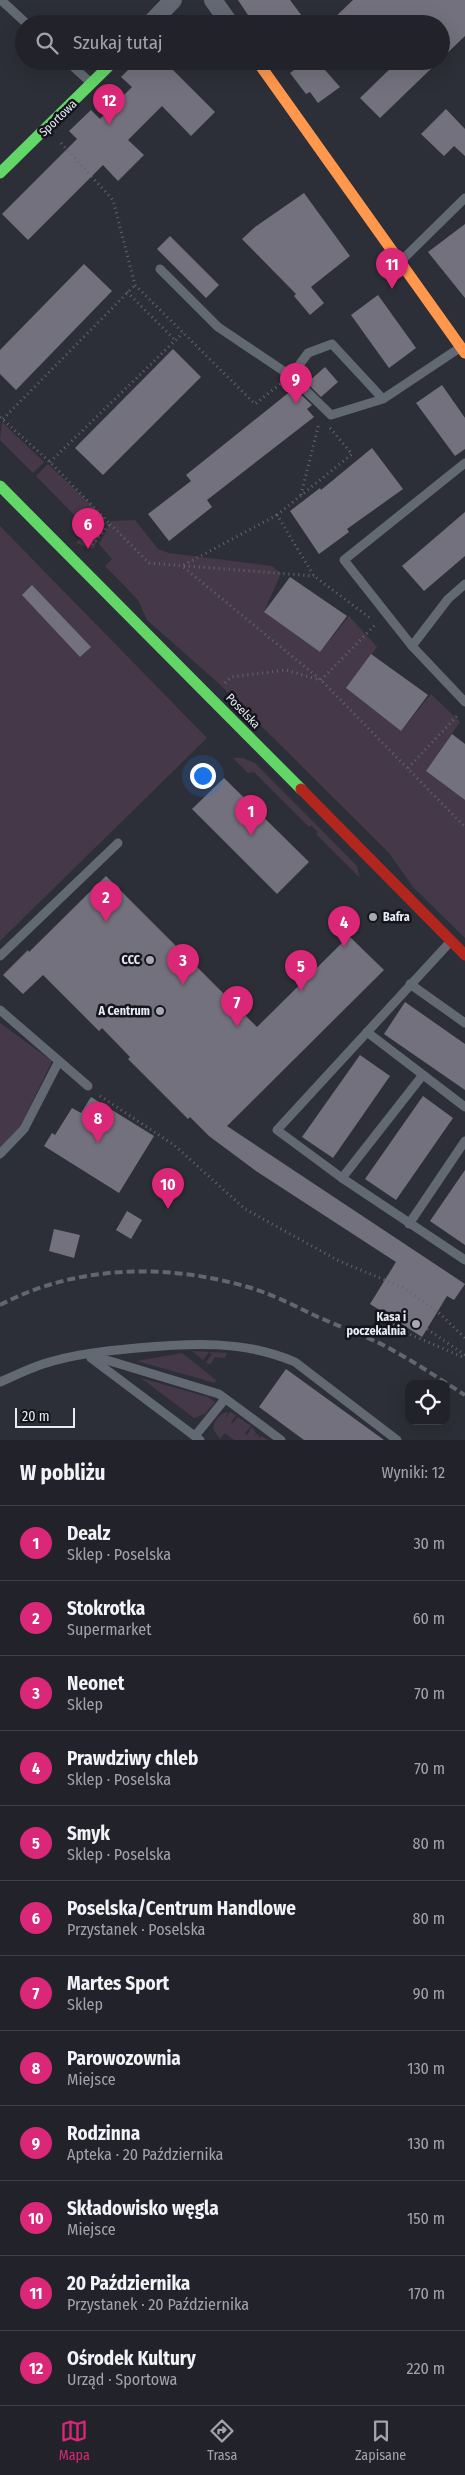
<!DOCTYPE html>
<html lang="pl">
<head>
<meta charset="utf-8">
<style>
  :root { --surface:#22232a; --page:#2a2b32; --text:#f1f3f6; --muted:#a2a4a8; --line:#3f4047; --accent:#db2777 }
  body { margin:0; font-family:"Fira Sans Condensed",sans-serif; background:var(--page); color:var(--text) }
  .controls { position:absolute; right:15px; bottom:15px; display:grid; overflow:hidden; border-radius:10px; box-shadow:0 5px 20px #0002 }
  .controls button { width:45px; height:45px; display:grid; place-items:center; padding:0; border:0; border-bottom:1px solid var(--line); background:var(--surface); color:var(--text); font:25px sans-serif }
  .scale { position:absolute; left:15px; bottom:12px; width:60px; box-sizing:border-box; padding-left:5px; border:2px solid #e8eaf5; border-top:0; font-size:14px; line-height:18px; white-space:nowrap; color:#e8eaf5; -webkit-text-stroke:4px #14151c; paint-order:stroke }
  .you { position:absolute; left:202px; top:775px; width:18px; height:18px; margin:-12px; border:4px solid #fff; border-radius:50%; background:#1a73e8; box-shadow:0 0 0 8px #1a73e833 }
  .badge { display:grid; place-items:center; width:32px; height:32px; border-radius:50%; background:var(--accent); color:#fff; font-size:16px; font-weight:700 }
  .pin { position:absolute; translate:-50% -41px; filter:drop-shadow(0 1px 2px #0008) }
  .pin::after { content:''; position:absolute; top:26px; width:18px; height:15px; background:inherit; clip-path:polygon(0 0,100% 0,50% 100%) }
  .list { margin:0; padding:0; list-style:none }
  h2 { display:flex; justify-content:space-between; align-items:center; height:65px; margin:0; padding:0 20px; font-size:21px }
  h2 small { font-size:16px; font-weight:400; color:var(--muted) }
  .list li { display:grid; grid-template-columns:32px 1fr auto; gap:15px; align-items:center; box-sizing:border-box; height:75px; padding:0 20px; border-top:1px solid var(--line) }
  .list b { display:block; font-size:19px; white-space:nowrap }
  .list p { margin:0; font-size:16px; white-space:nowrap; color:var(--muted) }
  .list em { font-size:16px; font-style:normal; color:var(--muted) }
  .icon { flex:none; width:28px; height:28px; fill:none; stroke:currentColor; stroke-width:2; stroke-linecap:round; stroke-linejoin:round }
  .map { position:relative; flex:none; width:465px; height:1440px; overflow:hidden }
  .search { position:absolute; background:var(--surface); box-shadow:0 5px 20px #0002; left:15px; right:15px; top:15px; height:55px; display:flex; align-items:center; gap:12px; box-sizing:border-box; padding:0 18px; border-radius:28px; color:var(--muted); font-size:19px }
  .sheet { height:965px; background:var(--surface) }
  nav { display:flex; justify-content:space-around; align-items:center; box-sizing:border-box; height:70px; border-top:1px solid var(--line); background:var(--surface); font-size:14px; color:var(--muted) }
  nav a { display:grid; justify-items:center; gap:2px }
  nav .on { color:var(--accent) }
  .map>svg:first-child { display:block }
</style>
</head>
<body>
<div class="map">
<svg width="465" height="1440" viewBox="0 0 465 1440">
  <rect width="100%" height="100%" fill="#2d2f38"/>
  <!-- green -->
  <g fill="#453848">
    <path d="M2 422 44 462 33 473 0 440Z"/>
    <path d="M48 464 105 518 81 525 80 521 36 476Z"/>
    <path d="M135 520 158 549 169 553 272 566 281 573 264 612 320 652 349 616 377 647 347 689 401 731 431 694 460 722 426 771 465 800V938L413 887 389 853 215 680 147 620 138 600 105 566 112 559 99 544 111 521Z"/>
    <path d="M107 522 93 549 76 543 81 536V527Z"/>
    <path d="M0 526 207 738 0 941Z"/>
    <path d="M233 758H243L255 763 357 866 360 878 316 834 318 832 311 825 309 827 254 772 248 773Z"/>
    <path d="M0 1023 52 1061 9 1150 0 1160Z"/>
    <path d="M192 1351 227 1353 225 1358 215 1357 210 1365 206 1362 212 1354 209 1352 203 1360Z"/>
    <path d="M182 1353 216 1380 215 1383 137 1361Z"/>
    <path d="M141 1378 208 1397 215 1402 205 1414 194 1418Z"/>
    <path d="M228 1412 225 1418 230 1412 236 1415 231 1423 232 1424 238 1417 251 1426 245 1433 247 1435 252 1427 256 1433 254 1436 257 1434 259 1436 258 1439 261 1436 268 1440H234L225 1433 220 1439 213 1429C214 1421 219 1413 228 1412Z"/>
  </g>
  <!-- building -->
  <g fill="#73717d">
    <path d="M238 0H290L308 24H254Z"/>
    <path d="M353 0H465V36L441 59V24H328Z"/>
    <path d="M137 61H164L215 112 191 136 162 106 128 140 144 155 118 181 103 165 28 240 2 214 77 139 69 131 91 110 100 119 132 87 121 77Z"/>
    <path d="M306 61H317L340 87 318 103 310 92 306 94 290 73Z"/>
    <path d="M398 61H439L380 118 360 98Z"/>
    <path d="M446 109 465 129V156L454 146 444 156 421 134Z"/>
    <path d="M304 193 350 256 311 287 324 303 310 315 294 296 296 294 242 239 255 227Z"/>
    <path d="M465 224V298L428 252Z"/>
    <path d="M170 236 219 285 206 298 157 249Z"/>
    <path d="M84 264 112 291 16 390 0 374V350Z"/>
    <path d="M378 295 416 348 389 368 351 315Z"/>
    <path d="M173 349 201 377 103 475 75 448Z"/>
    <path d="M325 367 338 382 321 397 307 383Z"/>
    <path d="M442 385 465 418V449L455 456 416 403Z"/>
    <path d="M292 390 295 393 297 391 312 405 307 409 314 417 207 500 212 507 169 541 148 514 191 481 186 475Z"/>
    <path d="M372 448 403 489 347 529 349 532 319 554 290 511 320 488 321 490Z"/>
    <path d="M465 512V556L424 591 402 566Z"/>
    <path d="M290 577 347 616 320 652 264 612Z"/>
    <path d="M32 585 91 647 80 657 22 595Z"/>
    <path d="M371 654 428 695 401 731 346 688Z"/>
    <path d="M452 734 465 744V800L426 771Z"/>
    <path d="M224 778 309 862 277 894 192 809Z"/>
    <path d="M106 876 257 1027 349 936 384 970 227 1126 465 1284 454 1300 447 1296 422 1337 370 1304 396 1262 256 1171 209 1136 190 1117 188 1119 128 1059 130 1057 102 1028 99 1031 43 975 23 994 3 975 28 950 29 952Z"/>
    <path d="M405 1002 465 1044V1090L384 1034Z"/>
    <path d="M360 1055 390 1076 333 1158 302 1137Z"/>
    <path d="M423 1096 453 1118 396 1200 365 1179Z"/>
    <path d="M91 1097 154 1136 119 1193 44 1146 52 1133 55 1135 72 1108 81 1113Z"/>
    <path d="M465 1170V1245L430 1221Z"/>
    <path d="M127 1211 142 1220 131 1239 116 1230Z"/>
    <path d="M54 1229 80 1235 74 1258 49 1251Z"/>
    <path d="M286 1369 384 1440H304L259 1407Z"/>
  </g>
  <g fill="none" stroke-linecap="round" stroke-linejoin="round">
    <!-- path -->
    <g stroke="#62666e" stroke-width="3" stroke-dasharray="1 4" stroke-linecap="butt">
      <path d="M61 143 113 200 135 285 255 404 280 384"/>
      <path d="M127 292 175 340"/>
      <path d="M0 417 50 462 110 524 90 547"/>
      <path d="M3 419 135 285"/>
      <path d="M330 428 352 454 277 515 314 576 370 618"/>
      <path d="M50 462 183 333"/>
      <path d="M301 495 319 423"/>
      <path d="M277 515 182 566 321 680 465 827"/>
      <path d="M110 524 149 563 314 576"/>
      <path d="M321 680 377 623"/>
      <path d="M225 683 231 677 286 670 320 680"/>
      <path d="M408 768 459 714"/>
      <path d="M100 1096 174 1145 245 1209 339 1261 402 1287 438 1312 465 1338"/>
      <path d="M379 1310 376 1314 409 1334 465 1358"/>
      <path d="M427 1329 465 1355"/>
    </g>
    <!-- lane -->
    <g stroke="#636973" stroke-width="9">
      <path d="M1 0 27 24"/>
      <path d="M67 61 91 83"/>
      <path d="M401 261 465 198"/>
      <path d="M160 269 218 327 291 376"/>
      <path d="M383 399 332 344 308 353 291 376 331 415 383 399 461 347"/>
      <path d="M465 584 448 599 412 646 465 702"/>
      <path d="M412 646 344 560 465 463"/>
      <path d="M451 941 277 1130 342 1178 465 1260"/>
      <path d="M0 956 118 843"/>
      <path d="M410 984 465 1023"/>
      <path d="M0 1010 88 1086"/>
      <path d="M367 1032 465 1107"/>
      <path d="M0 1154 24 1129 59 1061"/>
      <path d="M342 1178 422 1076"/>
      <path d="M409 1224 465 1141"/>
      <path d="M90 1355 219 1394 281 1440"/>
      <path d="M91 1358 200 1440"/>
      <path d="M0 1382C14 1376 28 1369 43 1364 74 1354 105 1351 137 1348 191 1343 245 1340 295 1362L397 1440"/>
      <path d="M195 1436 225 1399"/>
    </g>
    <!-- street -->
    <g stroke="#636973" stroke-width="18">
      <path d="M213 0 230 24"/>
      <path d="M150 24 173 0"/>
    </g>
    <!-- fast -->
    <g stroke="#63d668" stroke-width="11">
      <path d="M0 173 114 61"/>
      <path d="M0 486 301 789"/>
    </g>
    <!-- slow -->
    <path stroke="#ff974d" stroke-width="11" d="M257 61 465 353"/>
    <!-- jam -->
    <path stroke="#b3261e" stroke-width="11" d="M301 789 465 955"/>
    <!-- rail -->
    <path stroke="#62666e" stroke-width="4" stroke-dasharray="8 4" stroke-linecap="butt" d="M0 1305C76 1265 166 1263 248 1287 272 1294 295 1306 318 1317 343 1328 370 1337 394 1351 418 1364 441 1380 465 1395"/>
  </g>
  <!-- markers -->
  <g fill="#a7a9b3" stroke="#14151c" stroke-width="2">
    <circle cx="373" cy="917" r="5"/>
    <circle cx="150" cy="960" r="5"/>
    <circle cx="160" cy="1011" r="5"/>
    <circle cx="416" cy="1324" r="5"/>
  </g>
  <g text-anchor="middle" stroke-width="5" stroke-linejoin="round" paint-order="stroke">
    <!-- street labels -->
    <g font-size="12" fill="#e8eaf5" stroke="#14151c">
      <text transform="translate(58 118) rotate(-44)" y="4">Sportowa</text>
      <text transform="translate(243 711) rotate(46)" y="4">Poselska</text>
    </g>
    <!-- poi labels -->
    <g font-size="12" font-weight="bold" fill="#e8eaf5" stroke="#14151c" text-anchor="end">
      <text x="383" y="921" text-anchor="start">Bafra</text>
      <text x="140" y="964">CCC</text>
      <text x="150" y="1015">A Centrum</text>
      <text x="406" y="1321">Kasa i<tspan x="406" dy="14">poczekalnia</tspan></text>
    </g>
  </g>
</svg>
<div class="controls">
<button><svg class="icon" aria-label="locate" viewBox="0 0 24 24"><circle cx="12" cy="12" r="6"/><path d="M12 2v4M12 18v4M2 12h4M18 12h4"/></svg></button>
</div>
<div class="scale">20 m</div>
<div class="you"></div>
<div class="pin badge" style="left:251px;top:836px">1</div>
<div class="pin badge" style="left:106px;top:922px">2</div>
<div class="pin badge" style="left:183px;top:985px">3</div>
<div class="pin badge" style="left:344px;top:947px">4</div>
<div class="pin badge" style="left:301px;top:991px">5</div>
<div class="pin badge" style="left:88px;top:549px">6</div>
<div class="pin badge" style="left:237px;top:1027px">7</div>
<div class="pin badge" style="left:98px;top:1143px">8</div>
<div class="pin badge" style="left:296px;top:404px">9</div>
<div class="pin badge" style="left:168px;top:1209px">10</div>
<div class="pin badge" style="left:392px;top:289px">11</div>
<div class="pin badge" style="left:109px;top:125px">12</div>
<div class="search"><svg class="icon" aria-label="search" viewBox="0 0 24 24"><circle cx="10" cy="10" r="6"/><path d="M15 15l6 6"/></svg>Szukaj tutaj</div>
</div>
<section class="sheet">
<h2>W pobliżu<small>Wyniki: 12</small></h2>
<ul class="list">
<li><span class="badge">1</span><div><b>Dealz</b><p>Sklep · Poselska</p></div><em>30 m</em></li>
<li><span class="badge">2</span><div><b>Stokrotka</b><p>Supermarket</p></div><em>60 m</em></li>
<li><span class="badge">3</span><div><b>Neonet</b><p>Sklep</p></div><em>70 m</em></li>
<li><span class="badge">4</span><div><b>Prawdziwy chleb</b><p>Sklep · Poselska</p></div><em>70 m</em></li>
<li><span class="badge">5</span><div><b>Smyk</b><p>Sklep · Poselska</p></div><em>80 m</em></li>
<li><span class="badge">6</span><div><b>Poselska/Centrum Handlowe</b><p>Przystanek · Poselska</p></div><em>80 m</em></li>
<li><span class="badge">7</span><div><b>Martes Sport</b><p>Sklep</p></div><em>90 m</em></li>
<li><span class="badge">8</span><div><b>Parowozownia</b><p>Miejsce</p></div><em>130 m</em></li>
<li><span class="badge">9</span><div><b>Rodzinna</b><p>Apteka · 20 Października</p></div><em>130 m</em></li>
<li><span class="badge">10</span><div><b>Składowisko węgla</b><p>Miejsce</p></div><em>150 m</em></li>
<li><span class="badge">11</span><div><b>20 Października</b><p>Przystanek · 20 Października</p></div><em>170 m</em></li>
<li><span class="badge">12</span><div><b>Ośrodek Kultury</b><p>Urząd · Sportowa</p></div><em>220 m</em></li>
</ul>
</section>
<nav>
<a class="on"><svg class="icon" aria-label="map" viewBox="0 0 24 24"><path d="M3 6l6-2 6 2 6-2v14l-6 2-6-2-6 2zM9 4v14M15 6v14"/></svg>Mapa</a>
<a><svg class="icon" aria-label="directions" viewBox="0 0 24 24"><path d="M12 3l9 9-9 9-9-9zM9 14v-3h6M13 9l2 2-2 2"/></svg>Trasa</a>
<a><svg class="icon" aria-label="saved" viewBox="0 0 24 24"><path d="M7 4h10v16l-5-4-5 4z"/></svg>Zapisane</a>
</nav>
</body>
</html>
